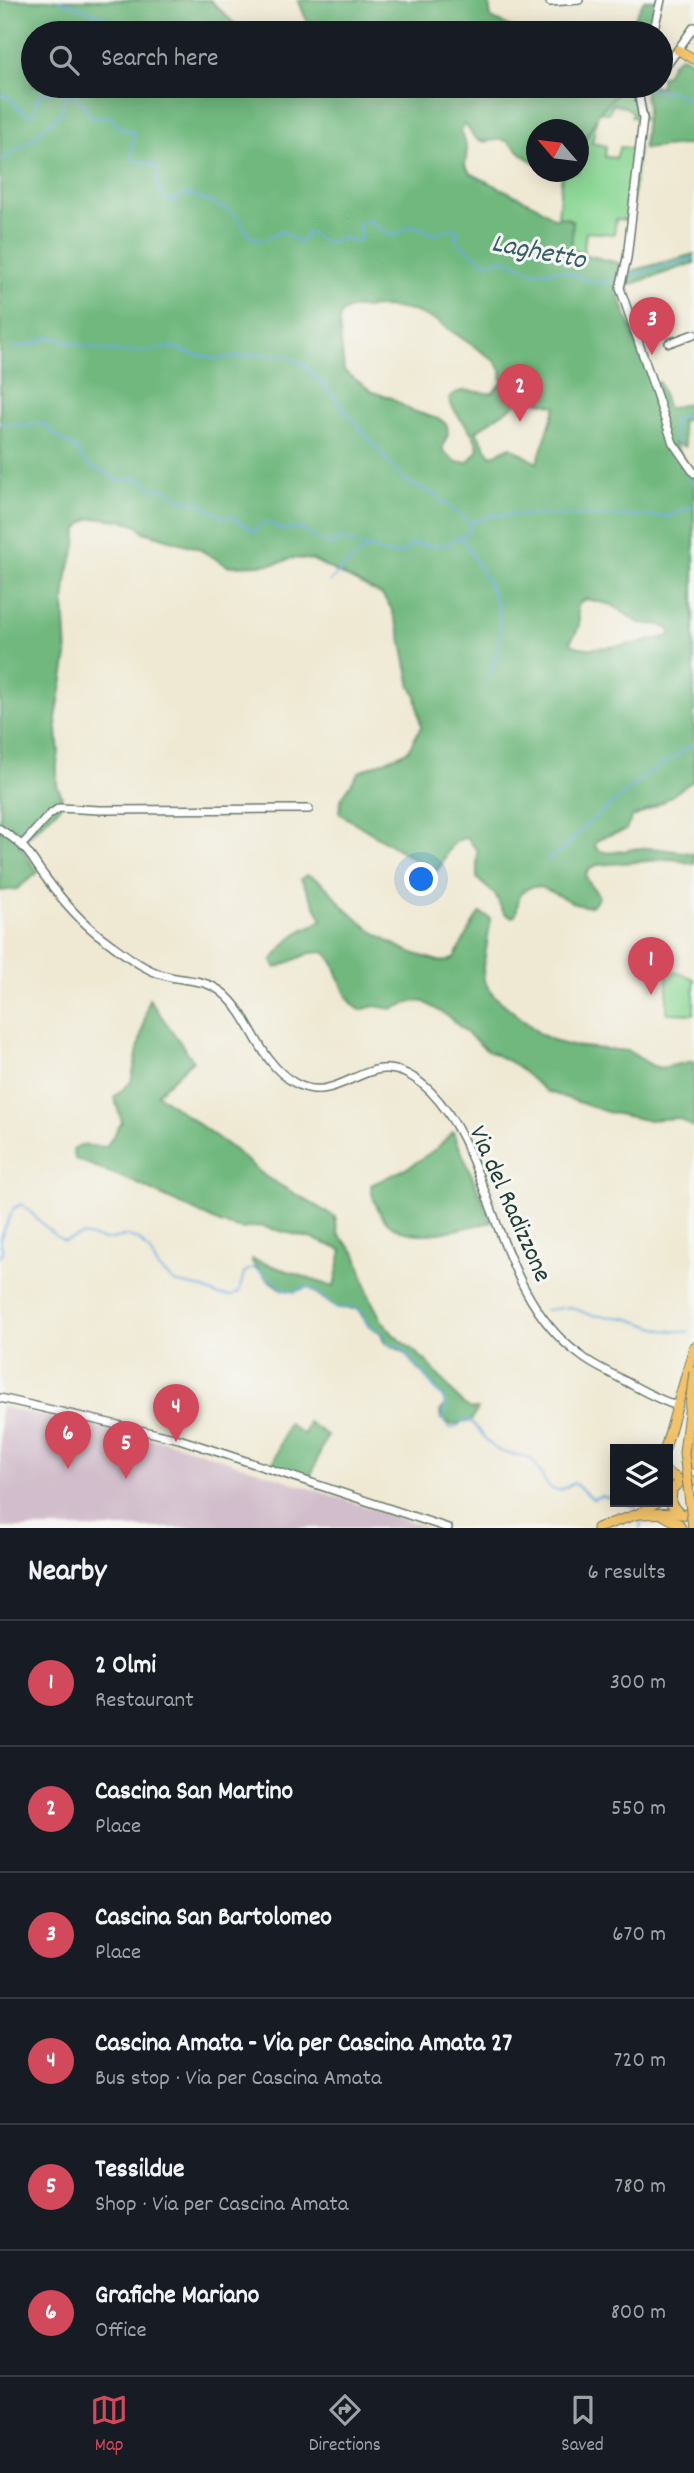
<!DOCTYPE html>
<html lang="en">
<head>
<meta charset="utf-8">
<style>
  :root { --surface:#171b24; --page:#20242c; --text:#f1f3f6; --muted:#9ea1a6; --line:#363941; --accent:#d1495b }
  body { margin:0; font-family:Dekko,sans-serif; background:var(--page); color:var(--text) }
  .controls { position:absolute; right:21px; bottom:21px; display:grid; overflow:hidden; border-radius:0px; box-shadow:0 4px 18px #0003 }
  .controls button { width:63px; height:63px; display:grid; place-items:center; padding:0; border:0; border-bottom:2px solid var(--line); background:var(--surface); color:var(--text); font:35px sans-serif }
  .compass { position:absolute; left:526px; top:119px; width:63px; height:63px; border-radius:50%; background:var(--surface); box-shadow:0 4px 18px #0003; rotate:298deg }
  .you { position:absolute; left:422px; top:880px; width:24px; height:24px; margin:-18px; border:5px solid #fff; border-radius:50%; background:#1a73e8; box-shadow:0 0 0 10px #1a73e833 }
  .badge { display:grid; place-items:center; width:46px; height:46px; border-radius:50%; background:var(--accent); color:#fff; font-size:23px; font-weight:700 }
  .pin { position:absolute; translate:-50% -58px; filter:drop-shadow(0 2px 4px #0008) }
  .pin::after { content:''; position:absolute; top:37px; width:24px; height:21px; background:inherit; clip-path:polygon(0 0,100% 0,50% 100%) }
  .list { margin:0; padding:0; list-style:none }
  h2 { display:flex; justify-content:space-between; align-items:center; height:91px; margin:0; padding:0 28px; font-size:30px }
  h2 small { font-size:23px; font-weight:400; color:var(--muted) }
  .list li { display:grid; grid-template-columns:46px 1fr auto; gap:21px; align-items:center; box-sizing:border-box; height:126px; padding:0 28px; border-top:2px solid var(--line) }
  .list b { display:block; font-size:26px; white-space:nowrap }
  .list p { margin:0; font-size:23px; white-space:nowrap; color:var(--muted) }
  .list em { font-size:23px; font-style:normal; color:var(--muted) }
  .icon { flex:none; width:38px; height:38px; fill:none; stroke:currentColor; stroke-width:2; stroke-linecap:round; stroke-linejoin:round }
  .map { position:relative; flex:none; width:694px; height:1528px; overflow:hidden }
  .search { position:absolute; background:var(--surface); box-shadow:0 4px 18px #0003; left:21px; right:21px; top:21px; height:77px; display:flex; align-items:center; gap:18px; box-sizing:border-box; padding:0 24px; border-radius:38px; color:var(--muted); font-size:26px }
  .sheet { height:847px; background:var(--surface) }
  nav { display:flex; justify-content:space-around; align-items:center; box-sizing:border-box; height:98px; border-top:2px solid var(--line); background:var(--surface); font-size:19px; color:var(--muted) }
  nav a { display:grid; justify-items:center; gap:4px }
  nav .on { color:var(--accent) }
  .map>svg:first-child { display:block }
</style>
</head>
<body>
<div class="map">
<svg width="694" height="1528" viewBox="0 0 694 1528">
  <rect width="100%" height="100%" fill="#f6f6f2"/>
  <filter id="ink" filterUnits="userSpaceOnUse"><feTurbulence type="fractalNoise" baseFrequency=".0143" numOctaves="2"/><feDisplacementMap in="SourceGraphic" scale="14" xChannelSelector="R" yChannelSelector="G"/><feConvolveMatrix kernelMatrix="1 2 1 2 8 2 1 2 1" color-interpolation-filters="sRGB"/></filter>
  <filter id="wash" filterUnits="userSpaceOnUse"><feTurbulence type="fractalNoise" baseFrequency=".00686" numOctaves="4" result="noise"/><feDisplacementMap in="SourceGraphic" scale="28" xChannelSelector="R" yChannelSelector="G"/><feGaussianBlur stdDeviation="1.57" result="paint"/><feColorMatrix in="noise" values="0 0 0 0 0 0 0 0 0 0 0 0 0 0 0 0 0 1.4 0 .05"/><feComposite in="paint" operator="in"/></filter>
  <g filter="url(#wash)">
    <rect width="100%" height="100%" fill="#efe9d3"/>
    <!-- industrial -->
    <path fill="#d1bdcb" d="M0 1407 177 1444 429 1528H0Z"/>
    <!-- green -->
    <g fill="#8bd794" stroke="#558a64" stroke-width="2">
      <path d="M635 92 643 119 631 117 633 112 626 107 613 104 608 113 599 112 618 93Z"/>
      <path d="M597 116 592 143 606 146 605 157 616 158 620 147 638 149 631 220 616 219 614 234 586 232 583 255 571 248 573 227 558 218 562 172H578L579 152Z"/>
      <path d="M670 972 683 974 694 979V1014L667 1013V974Z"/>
    </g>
    <!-- forest -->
    <g fill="#70b87e" stroke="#487a59" stroke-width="2" fill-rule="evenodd">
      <path d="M0 0H210L244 33H33V86H633L618 93 599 112 579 152 578 130H536V163C524 158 519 149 508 142 498 135 486 147 475 138 471 134 469 128 464 124L461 131 467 149 465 166 470 173 537 206 554 218C562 218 566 215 573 222L571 248 575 252 622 264 618 285V294L653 384 659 382 668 409 694 401V418L681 421 685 447 674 444 694 476V780L663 802 632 818 625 831 606 836 597 841 595 845 597 849C611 857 625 849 640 848 646 847 690 852 694 854V864L672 859 597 865C575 875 592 883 599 897L593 905C570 914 541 870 521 894 517 900 518 909 515 916L512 917C499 913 502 905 495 895 490 889 482 884 477 878V850L467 838C446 839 448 861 435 872L339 813 341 799 359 772 408 751 421 727 416 696 411 687 400 633 391 608 382 595 313 560 292 558 279 563 260 565 228 566 197 548 144 532 137 526 125 521 101 518 89 519 81 525 77 531 76 546 67 574 64 602 67 656 56 718 59 753 57 763V785L62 797 59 800 60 807 19 845 38 872 17 889 0 891ZM388 307 413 311 435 320 494 360 501 370 502 383 492 393C476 394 460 384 449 399 454 418 476 429 478 450L468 462H456L443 451V446L448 434 447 425 441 420 410 410 391 398 373 392 344 371 339 322 342 312 350 308ZM525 398 556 406 537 463 511 447 491 456 476 431ZM586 599 612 605 639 623 660 625 668 628 672 635C656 641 580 656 570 642 573 637 578 631 579 625 581 613 571 606 586 599Z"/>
      <path d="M298 0H483L489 4 491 18 523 33H312Z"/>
      <path d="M644 0H658L649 33H608L630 26Z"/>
      <path d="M681 56 694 62V144L643 149 647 106 644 86H661V77L666 75 672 63Z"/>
      <path d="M694 254V263L620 288 627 272Z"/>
      <path d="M306 875C325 879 334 898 348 911 371 932 398 950 428 958 438 961 445 964 454 958L477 916 480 913 490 918V925L483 968 484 981 494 996 540 1034 557 1042 572 1046 628 1051 653 1066 661 1068 694 1061V1127L678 1118 646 1120 607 1112 546 1091 514 1064 485 1049 449 1017 424 1002 415 1001 391 1009 375 1006 360 1010C338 997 342 966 324 952L310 953 276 968 272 961C280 950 289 937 301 931 308 926 316 926 322 919L301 879Z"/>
      <path d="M149 999 193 1060 157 1094 233 1149 266 1177 335 1217 338 1234 356 1254 370 1298 382 1321 393 1334 426 1361 461 1402 471 1409H478L471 1421 451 1425 441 1419 440 1412 445 1404 443 1398 404 1352 384 1342 381 1333 368 1325 358 1309 336 1308 308 1287C304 1288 300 1290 296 1291 280 1294 261 1274 252 1262V1259L334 1287 342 1250 313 1239 260 1226 242 1229 220 1223 134 1182 75 1159 73 1149 80 1145 106 1147 122 1122 114 1097 131 1082Z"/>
      <path d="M453 1132 492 1222C457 1228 400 1251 379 1211 375 1203 371 1194 371 1185L411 1166 437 1148Z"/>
      <path d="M308 1422 327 1435 310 1478 272 1466 288 1423 304 1435Z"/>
    </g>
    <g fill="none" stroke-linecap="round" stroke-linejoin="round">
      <!-- stream -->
      <g stroke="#6dabe0" stroke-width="2">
        <path d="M59 0 107 18 128 33"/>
        <path d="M643 88 674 92 694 102"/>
        <path d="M0 96 5 95C15 101 19 113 31 115L35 113 37 98C50 87 73 89 83 104 86 109 88 114 92 119L109 116 121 128 133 132C136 143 128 152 134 161L150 163 159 169C155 179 159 199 172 202 176 199 181 195 186 194 190 193 233 211 236 215 248 228 242 236 262 241L282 231 299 243 309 232 326 243 345 238 358 242 361 236 358 225 369 220 382 231 395 236 413 225 435 235 452 228 459 232 454 237C459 244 483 262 491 263 504 253 518 267 532 271 541 274 550 270 560 271 584 274 589 289 619 280"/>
        <path d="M0 161 31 141 42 129 60 114 67 95"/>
        <path d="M624 278 694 258"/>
        <path d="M14 347 30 345 50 337 88 347 119 352 147 351 173 347 188 353 217 359 260 354 290 357 304 365 323 384 400 475 410 483 433 494 472 523"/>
        <path d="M0 423C10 422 17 426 26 426 34 427 37 422 45 424L57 437 75 448 87 464 96 469 107 472 118 482 133 478 143 480 156 490 166 489 183 500 198 502 222 517 234 518 255 532 261 524 268 522 281 530 300 528 324 543 331 544 342 539 369 548 349 562 329 582"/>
        <path d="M678 445 673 428 674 421 694 412"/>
        <path d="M679 458 694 484"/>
        <path d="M461 537C479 567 505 601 500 637 498 653 491 670 487 685"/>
        <path d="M370 548C390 554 397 560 413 544L439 546 451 542 467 533 472 523 492 515 671 516 694 506"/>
        <path d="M547 860 566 847 582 829 649 773 694 744"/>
        <path d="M0 1239 14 1208 22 1204 53 1234 64 1241 83 1235 105 1240 128 1236 138 1239 149 1250 158 1267 174 1282 202 1288 217 1295 232 1296 239 1292 244 1273 253 1267 286 1290 294 1292 308 1287 315 1291 337 1309 352 1307 362 1312 367 1324 383 1333 386 1343 402 1348 442 1397 446 1404 442 1419 449 1428H455L466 1420 470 1421C480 1428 485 1442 496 1449 507 1457 521 1452 532 1460 541 1467 543 1492 560 1490 564 1489 569 1485 574 1483L593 1499 601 1496 615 1499"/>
        <path d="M0 1241 3 1252 0 1256"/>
        <path d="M545 1310 571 1307 590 1315 626 1318 663 1330 689 1332"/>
        <path d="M624 1502 637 1508"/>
        <path d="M640 1528 642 1520"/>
      </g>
    </g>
  </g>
  <g filter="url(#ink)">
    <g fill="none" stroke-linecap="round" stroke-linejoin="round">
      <defs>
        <g id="minor">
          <path d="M550 2 579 0"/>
          <path d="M653 33 661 0"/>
          <path d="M661 73 694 27"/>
          <path d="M640 86 638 91 643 119 627 258 620 288 673 443 694 473"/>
          <path d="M669 343 694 334"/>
          <path d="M0 829C7 834 15 839 21 845 30 853 36 865 43 874 61 899 80 922 104 939 122 952 142 969 163 975 184 982 203 977 223 993 253 1018 258 1062 295 1083 345 1111 372 1032 431 1092 462 1124 475 1167 491 1208 510 1261 532 1321 580 1355 592 1365 607 1371 621 1379 640 1389 658 1400 678 1406"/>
          <path d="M22 845 49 815 59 808 100 810 309 809"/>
          <path d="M0 1398 179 1439 448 1528"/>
        </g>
        <g id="major">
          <path d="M678 50 694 59"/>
          <path d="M694 1434 692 1453 694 1464"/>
          <path d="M665 1449 694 1347"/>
          <path d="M668 1473 682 1481H694"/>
          <path d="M682 1481 672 1489 671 1504 680 1514 694 1515"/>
          <path d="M640 1514 678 1513"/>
          <path d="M663 1515 679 1524 681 1528"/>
          <path d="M597 1528 638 1514 657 1502"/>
        </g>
      </defs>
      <!-- minor casing -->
      <use href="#minor" stroke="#68796c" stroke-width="10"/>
      <!-- major casing -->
      <use href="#major" stroke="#68796c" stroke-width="11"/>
      <!-- minor -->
      <use href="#minor" stroke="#fff" stroke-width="7"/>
      <!-- major -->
      <use href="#major" stroke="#f2c36a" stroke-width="9"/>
      <defs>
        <path id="major-bridge" d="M693 1528 684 1453 694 1372"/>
      </defs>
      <!-- major-bridge casing -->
      <use href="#major-bridge" stroke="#68796c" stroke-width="11" stroke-linecap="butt"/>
      <!-- major-bridge -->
      <use href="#major-bridge" stroke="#f2c36a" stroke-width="9"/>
    </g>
  </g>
  <g text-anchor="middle" stroke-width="6" stroke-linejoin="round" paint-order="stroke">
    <!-- street labels -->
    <g font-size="26" fill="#1f3d34" stroke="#f6f6f2">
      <text transform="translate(512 1203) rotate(66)" y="9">Via del Radizzone</text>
    </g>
    <!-- water labels -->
    <g font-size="28" font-style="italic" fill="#365e68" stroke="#f6f6f2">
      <text transform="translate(539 249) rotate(11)" y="10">Laghetto</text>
    </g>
  </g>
</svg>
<div class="controls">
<button><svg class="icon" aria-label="layers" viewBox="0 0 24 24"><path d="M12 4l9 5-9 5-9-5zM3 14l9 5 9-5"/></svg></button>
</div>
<svg class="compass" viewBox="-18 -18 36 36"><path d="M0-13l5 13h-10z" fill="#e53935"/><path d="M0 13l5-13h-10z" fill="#9ea1a6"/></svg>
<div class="you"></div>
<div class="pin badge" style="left:651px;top:995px">1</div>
<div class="pin badge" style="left:520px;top:422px">2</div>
<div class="pin badge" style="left:652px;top:355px">3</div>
<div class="pin badge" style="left:176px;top:1442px">4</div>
<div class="pin badge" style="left:126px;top:1479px">5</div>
<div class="pin badge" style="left:68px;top:1469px">6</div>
<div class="search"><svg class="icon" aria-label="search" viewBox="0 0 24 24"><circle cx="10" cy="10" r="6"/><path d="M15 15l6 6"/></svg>Search here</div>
</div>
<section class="sheet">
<h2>Nearby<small>6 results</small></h2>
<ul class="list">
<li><span class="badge">1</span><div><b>2 Olmi</b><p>Restaurant</p></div><em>300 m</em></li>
<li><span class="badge">2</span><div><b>Cascina San Martino</b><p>Place</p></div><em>550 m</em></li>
<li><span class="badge">3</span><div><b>Cascina San Bartolomeo</b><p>Place</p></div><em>670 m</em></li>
<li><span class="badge">4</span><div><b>Cascina Amata - Via per Cascina Amata 27</b><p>Bus stop · Via per Cascina Amata</p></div><em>720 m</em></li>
<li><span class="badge">5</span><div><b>Tessildue</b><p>Shop · Via per Cascina Amata</p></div><em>780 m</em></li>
<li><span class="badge">6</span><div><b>Grafiche Mariano</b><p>Office</p></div><em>800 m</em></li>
</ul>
</section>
<nav>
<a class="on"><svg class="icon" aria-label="map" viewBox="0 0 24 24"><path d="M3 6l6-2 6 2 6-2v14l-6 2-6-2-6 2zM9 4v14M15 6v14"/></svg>Map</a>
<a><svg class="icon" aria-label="directions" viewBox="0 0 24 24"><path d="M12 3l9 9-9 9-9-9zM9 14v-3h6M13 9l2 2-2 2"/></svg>Directions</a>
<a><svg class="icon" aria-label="saved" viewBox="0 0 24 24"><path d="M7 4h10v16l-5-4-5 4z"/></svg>Saved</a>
</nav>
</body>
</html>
